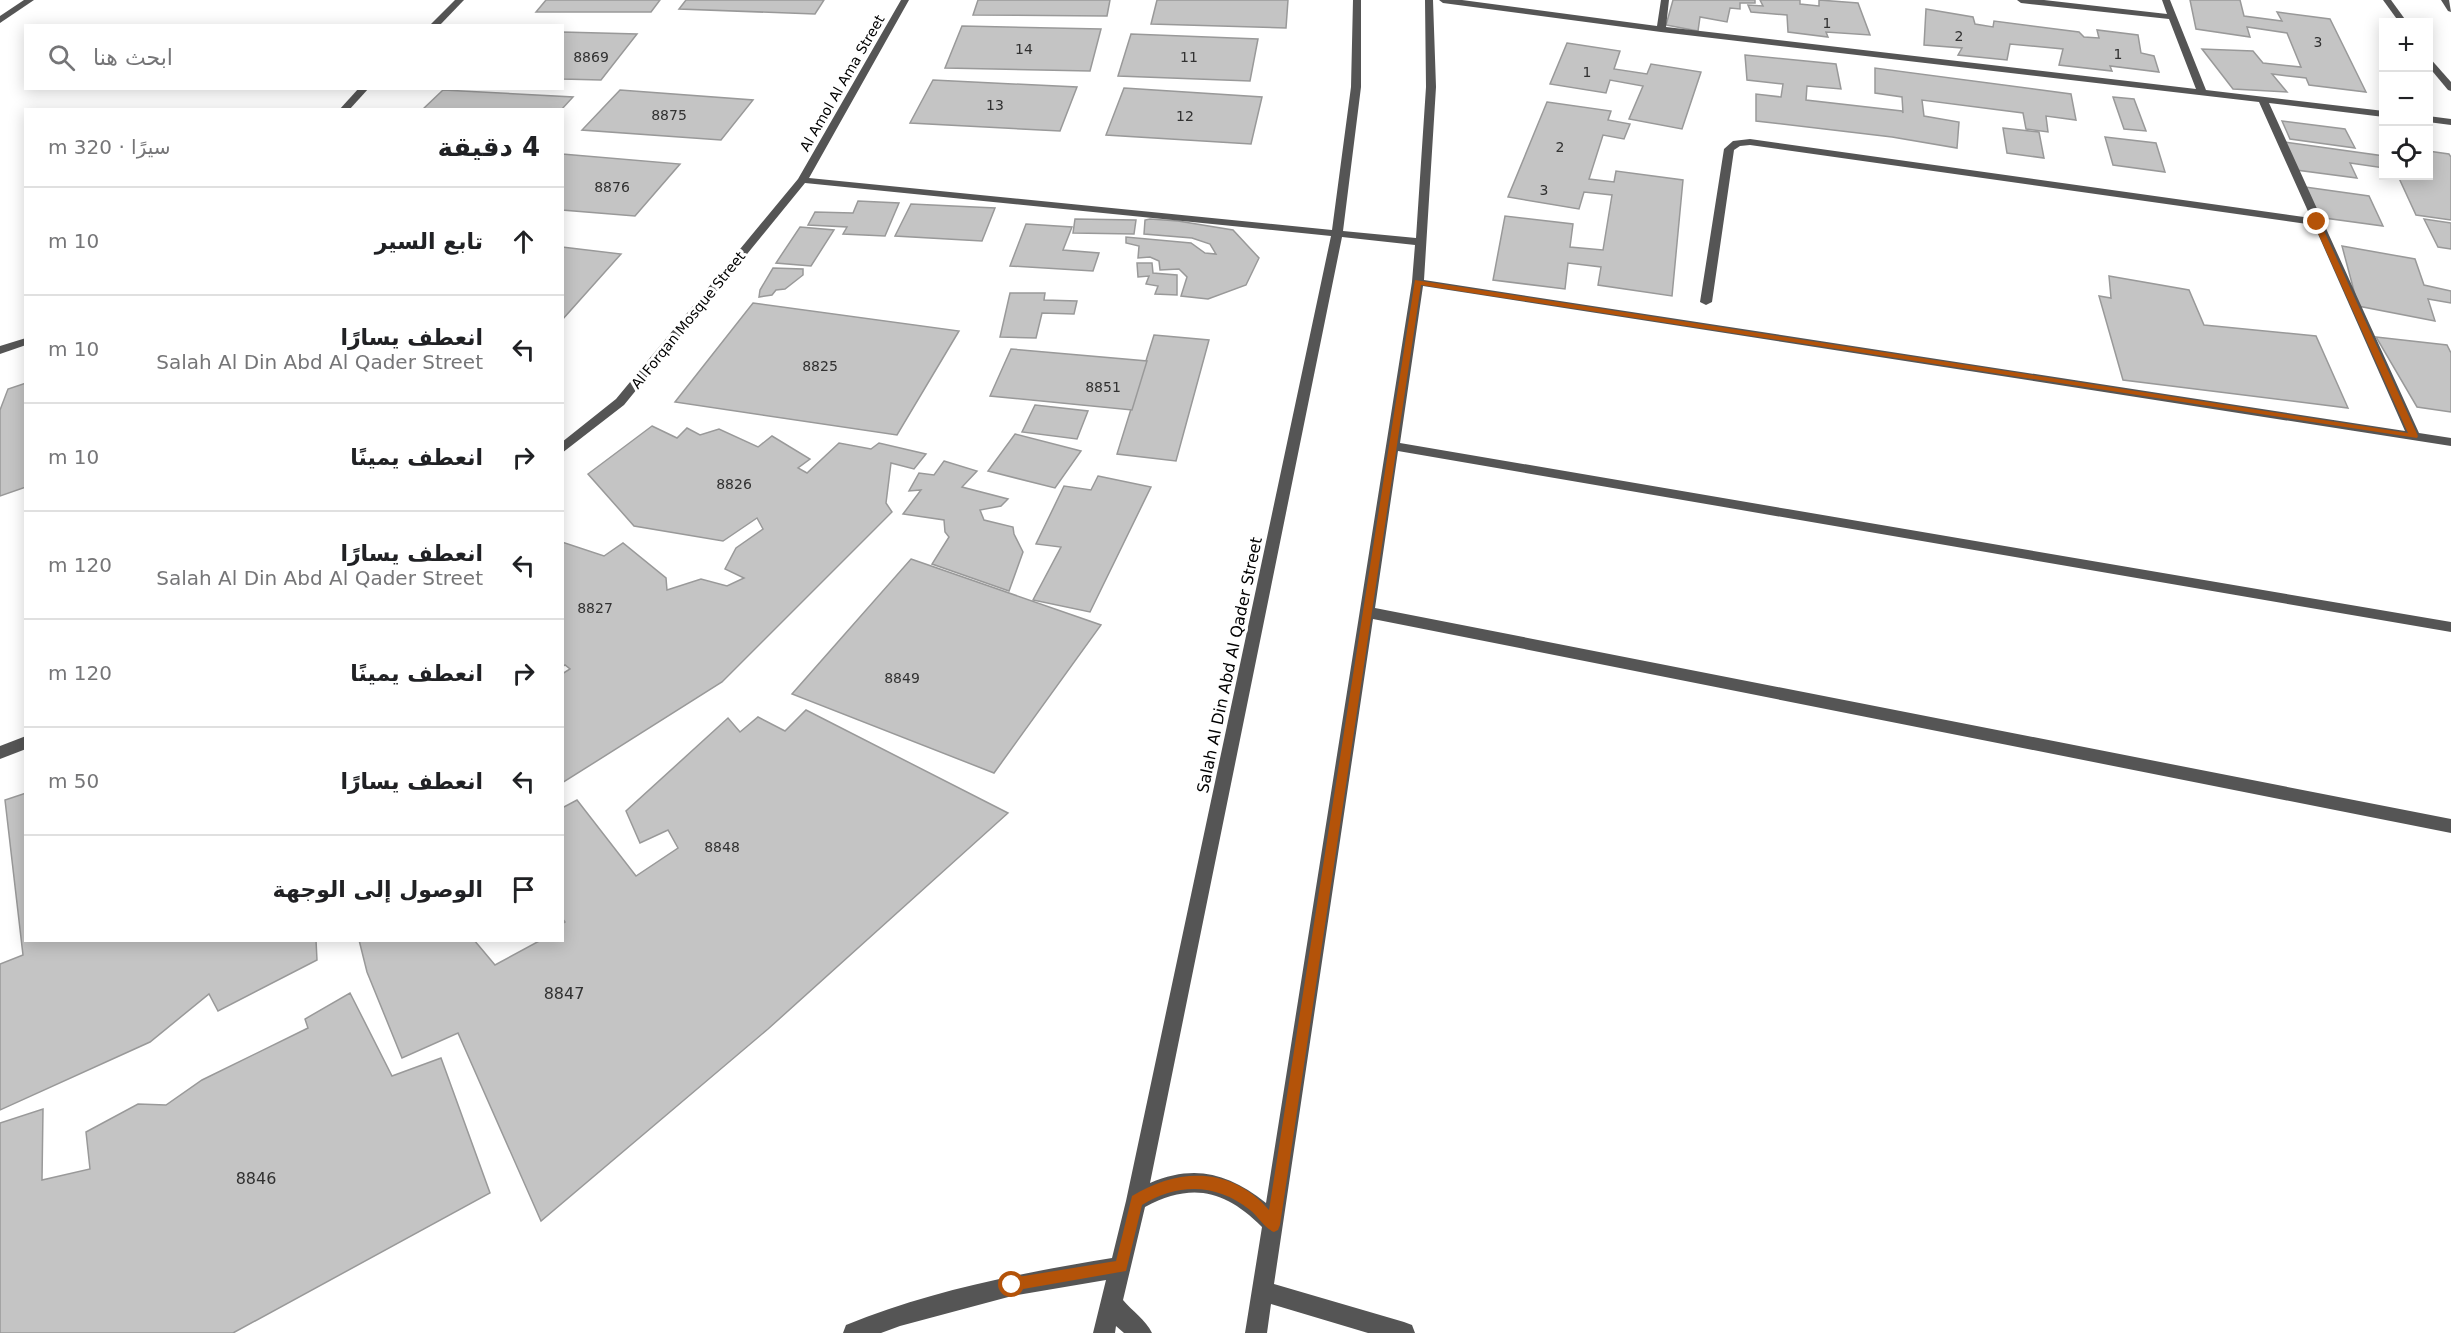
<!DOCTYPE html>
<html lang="ar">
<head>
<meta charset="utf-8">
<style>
  :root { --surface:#fff; --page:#f2f2f2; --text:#202124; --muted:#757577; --line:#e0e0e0 }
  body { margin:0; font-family:"DejaVu Sans",Cairo,sans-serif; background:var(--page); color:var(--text); direction:rtl }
  .controls { position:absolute; right:18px; top:18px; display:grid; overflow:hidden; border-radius:0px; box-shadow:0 3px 15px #0003 }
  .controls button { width:54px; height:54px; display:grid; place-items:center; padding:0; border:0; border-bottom:2px solid var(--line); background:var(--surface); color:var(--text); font:30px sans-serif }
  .stop { position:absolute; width:18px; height:18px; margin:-14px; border:4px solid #b45309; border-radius:50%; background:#fff }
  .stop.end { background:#b45309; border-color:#fff; box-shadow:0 2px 6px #0008 }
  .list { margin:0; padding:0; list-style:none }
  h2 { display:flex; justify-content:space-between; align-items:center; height:78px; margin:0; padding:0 24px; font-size:26px }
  h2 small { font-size:20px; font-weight:400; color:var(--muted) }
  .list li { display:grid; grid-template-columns:39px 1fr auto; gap:18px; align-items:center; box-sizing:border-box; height:108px; padding:0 24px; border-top:2px solid var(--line) }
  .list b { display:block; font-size:22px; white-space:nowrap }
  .list p { margin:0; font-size:20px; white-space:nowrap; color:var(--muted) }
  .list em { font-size:20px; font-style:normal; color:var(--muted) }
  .icon { flex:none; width:33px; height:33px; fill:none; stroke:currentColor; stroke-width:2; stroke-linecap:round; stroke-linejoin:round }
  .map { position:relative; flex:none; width:2451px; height:1333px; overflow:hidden; direction:ltr }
  .search { position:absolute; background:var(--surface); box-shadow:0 3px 15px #0003; left:24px; top:24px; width:540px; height:66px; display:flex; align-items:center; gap:15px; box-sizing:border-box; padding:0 21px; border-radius:0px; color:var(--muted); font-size:22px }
  .panel { position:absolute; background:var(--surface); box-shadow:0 3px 15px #0003; left:24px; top:108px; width:540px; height:834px; border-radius:0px; direction:rtl }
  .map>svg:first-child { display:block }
</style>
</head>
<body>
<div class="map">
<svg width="2451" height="1333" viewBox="0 0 2451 1333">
  <rect width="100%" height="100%" fill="#fff"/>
  <!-- building -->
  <g fill="#c4c4c4" stroke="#999" stroke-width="1.5">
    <path d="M546 0H660L651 12H536Z"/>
    <path d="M686 0H824L815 14 679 9Z"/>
    <path d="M978 0H1110L1107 16 973 15Z"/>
    <path d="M1157 0H1288L1286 28 1151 24Z"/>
    <path d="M1673 0H1755V3H1740V9L1730 8 1727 22 1700 17 1698 31 1666 25Z"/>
    <path d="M1760 0H1800V4L1819 6V0L1858 3 1870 35 1826 32 1828 37 1788 32 1787 15 1751 12 1748 5 1763 6Z"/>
    <path d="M2190 0H2240L2244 16 2282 21 2277 12 2330 19 2366 92 2309 85 2306 78 2272 74 2287 92 2233 89 2202 49 2253 51 2263 63 2301 67 2287 33 2247 27 2250 37 2196 29Z"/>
    <path d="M1926 9 1973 17 1975 24 1993 27 1994 21 2079 32 2084 37 2099 38 2097 30 2138 35 2141 53 2154 56 2159 72 2110 66 2112 71 2059 65 2063 49 2010 44 2007 60 1958 55 1962 48 1924 45Z"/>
    <path d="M962 26 1101 29 1090 71 945 68Z"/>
    <path d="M562 32 637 34 601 80 562 79Z"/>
    <path d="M1131 34 1258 39 1250 81 1118 76Z"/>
    <path d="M1567 43 1620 51 1614 69 1647 74 1651 64 1701 72 1682 129 1629 119 1643 86 1610 80 1606 93 1550 84Z"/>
    <path d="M1745 55 1836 64 1841 89 1807 86 1806 100 1902 111 1903 113 1902 97 1875 93V68L2071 94 2076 120 2046 116 2048 132 2026 129 2023 113 1922 100 1924 116 1959 122 1957 148 1892 137 1756 121V94L1781 97 1783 84 1747 80Z"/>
    <path d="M933 80 1077 87 1060 131 910 123Z"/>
    <path d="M1124 88 1262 97 1251 144 1106 135Z"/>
    <path d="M443 90 573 97 561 110H422Z"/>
    <path d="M620 90 753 100 721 140 582 130Z"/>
    <path d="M2113 97 2134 99 2146 131 2124 129Z"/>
    <path d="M1547 102 1611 111 1608 120 1630 124 1624 139 1603 135 1589 179 1614 182 1616 171 1683 180 1672 296 1598 285 1601 267 1568 263 1565 289 1493 280 1505 216 1573 224 1570 247 1603 250 1612 195 1584 192 1579 209 1508 197Z"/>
    <path d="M2282 121 2345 129 2355 148 2290 139Z"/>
    <path d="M2003 128 2039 132 2044 158 2007 153Z"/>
    <path d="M2105 137 2156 143 2165 172 2113 165Z"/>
    <path d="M2285 142 2384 156V168L2350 163 2357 178 2296 170Z"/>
    <path d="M2428 151 2449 154 2451 157V220L2416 215 2398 176H2428Z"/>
    <path d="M562 154 680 164 635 216 562 210Z"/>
    <path d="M2305 187 2369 196 2383 226 2317 217Z"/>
    <path d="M858 201 899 203 885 236 843 234 847 227 808 225 815 212 853 213Z"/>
    <path d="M911 204 995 208 982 241 895 236Z"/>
    <path d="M1075 219 1136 220 1134 234 1073 233Z"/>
    <path d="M1150 219 1178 221 1233 230 1259 258 1246 285 1208 299 1181 296 1187 277 1179 269 1160 270 1159 261 1150 257 1138 258 1139 246 1126 243V237L1191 243 1205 253 1216 254 1210 244 1192 238 1144 234 1145 220Z"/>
    <path d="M2424 219 2451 223V249L2438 247Z"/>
    <path d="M1026 224 1072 227 1063 250 1099 253 1093 271 1010 266Z"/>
    <path d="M800 227 834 230 811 266 776 263Z"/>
    <path d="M2342 246 2415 259 2424 285 2451 291V303L2428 299 2435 321 2358 306Z"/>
    <path d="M562 247 621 254 562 320Z"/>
    <path d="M1137 263H1152L1153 273 1177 275V295L1155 294 1158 286 1146 284 1149 276 1138 277Z"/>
    <path d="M773 268 803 269V275L785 289 776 290 772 295 759 297 760 290Z"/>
    <path d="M2109 276 2189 290 2204 325 2316 336 2348 408 2123 380 2099 296 2111 298Z"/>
    <path d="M1010 293H1045L1044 300 1077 301 1074 314 1042 313 1036 338 1000 337Z"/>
    <path d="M753 303 959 331 897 435 675 402Z"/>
    <path d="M1154 335 1209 340 1176 461 1117 454Z"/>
    <path d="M2376 337 2447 345 2451 353V412L2417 407Z"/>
    <path d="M1011 349 1147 361 1132 410 990 396Z"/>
    <path d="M26 383V487L0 496V410L8 389Z"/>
    <path d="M1035 405 1088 411 1077 439 1022 432Z"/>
    <path d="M652 426 677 438 687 428 700 435 719 429 758 447 772 436 810 459 798 468 807 473 839 443 871 449 879 443 926 454 914 469 891 463 886 503 892 512 722 682 562 783V674L570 669 565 665 562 667V542L604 556 623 543 666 578 667 590 701 579 727 586 744 578 725 569 736 548 763 529 757 518 723 541 634 526 588 474Z"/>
    <path d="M1015 434 1081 451 1055 488 988 471Z"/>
    <path d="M944 461 977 471 962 487 1008 499 1001 506 980 510 984 520 1013 527 1014 534 1023 552 1009 591 932 564 949 537 945 532 944 520 903 514 921 490 909 491 919 473 934 475Z"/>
    <path d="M1098 476 1151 487 1090 612 1033 600 1061 547 1036 544 1064 486 1091 490Z"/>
    <path d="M911 559 1101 625 994 773 792 694Z"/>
    <path d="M806 710 1008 813 768 1029 541 1221 458 1033 402 1058 367 972 359 940H474L495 965 541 940H562V924L565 922 562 918V808L577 800 636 876 678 848 668 830 640 843 626 811 728 718 740 732 758 717 785 731Z"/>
    <path d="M26 793V940H316L317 960 218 1011 209 994 150 1042 0 1110V964L23 955 5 800Z"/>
    <path d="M350 993 392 1076 441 1058 490 1193 233 1333H0V1123L43 1109 42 1180 90 1169 86 1132 138 1104 166 1105 202 1080 308 1028 305 1019Z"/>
  </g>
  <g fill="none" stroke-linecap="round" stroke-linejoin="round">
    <!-- minor -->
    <g fill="#555" fill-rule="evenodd">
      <path d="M24 0H34L0 23V16Z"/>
      <path d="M455 0H464L439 26H429Z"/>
      <path d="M901 0H909L809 178 1332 230 1351 87 1353 0H1361V87L1343 231 1416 238 1426 87 1425 0H1433L1436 87 1424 280 2405 431 2314 225 1750 145 1740 146 1734 150 1712 302 1706 305 1700 302 1724 149 1733 141 1750 139 2311 218 2259 102 1661 32 1443 3 1439 0H1462L1657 26 1661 0H1669L1666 27 2196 89 2169 19 2021 3 2017 0H2044L2167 14 2162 0H2170L2206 90 2384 111V117L2269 103 2419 433 2451 438V446L1423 286 1400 443 2451 622V632L1398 451 1375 608 2451 819V833L1373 619 1274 1284 1404 1322 1412 1325 1415 1333H1368L1271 1304 1267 1333H1245L1262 1227C1225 1190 1192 1182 1145 1207L1123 1300C1132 1311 1146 1320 1152 1333H1124L1116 1326 1115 1333H1093L1106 1280 1012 1296 900 1326 881 1333H843L846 1325C932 1290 1021 1273 1112 1258L1126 1201 1331 236 805 183 624 405 562 453V442L616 399 798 179ZM1342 237 1415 245 1412 282 1266 1203C1228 1173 1195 1164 1150 1183Z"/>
      <path d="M2383 0H2391L2407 22H2399Z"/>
      <path d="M2441 0H2449L2451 12 2448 11Z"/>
      <path d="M2428 56 2451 82V91L2448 90 2428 66Z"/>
      <path d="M359 88H369L349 110H339Z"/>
      <path d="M2428 116 2451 119V125L2428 122Z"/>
      <path d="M26 338V345L0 354V346Z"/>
      <path d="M26 736V749L0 759V746Z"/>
    </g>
  </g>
  <!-- route -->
  <path fill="#b45309" d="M2317 220 2320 222 2418 436 2417 438 1421 285 1280 1225 1278 1230 1274 1232C1264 1228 1258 1216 1250 1210 1216 1183 1178 1183 1142 1205L1126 1271 1012 1291 1007 1289 1005 1285 1007 1280 1012 1278 1116 1261 1132 1196C1178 1168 1231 1166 1269 1210L1415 280 2408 433 2313 222Z"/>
  <g text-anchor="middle" stroke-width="6" stroke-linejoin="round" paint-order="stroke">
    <!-- number labels -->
    <g font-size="14" fill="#313131">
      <text x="1827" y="28">1</text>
      <text x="1959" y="41">2</text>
      <text x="2318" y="47">3</text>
      <text x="1024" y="54">14</text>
      <text x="2118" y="59">1</text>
      <text x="591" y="62">8869</text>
      <text x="1189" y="62">11</text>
      <text x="1587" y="77">1</text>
      <text x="995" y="110">13</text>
      <text x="669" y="120">8875</text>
      <text x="1185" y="121">12</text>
      <text x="1560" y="152">2</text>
      <text x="612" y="192">8876</text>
      <text x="1544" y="195">3</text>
      <text x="820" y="371">8825</text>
      <text x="1103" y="392">8851</text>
      <text x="734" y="489">8826</text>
      <text x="595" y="613">8827</text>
      <text x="902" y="683">8849</text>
      <text x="722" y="852">8848</text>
    </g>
    <!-- far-street labels -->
    <g font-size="14" fill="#000" stroke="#fff">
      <text transform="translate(842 83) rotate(-60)" y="5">Al Amol Al Ama Street</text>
      <text transform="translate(688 320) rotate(-51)" y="5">Al Forqan Mosque Street</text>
    </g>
    <!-- street labels -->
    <g font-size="16" fill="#000" stroke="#fff">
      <text transform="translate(1229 665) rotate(-78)" y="6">Salah Al Din Abd Al Qader Street</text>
    </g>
    <!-- near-number labels -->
    <g font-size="16" fill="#313131">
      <text x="564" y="999">8847</text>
      <text x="256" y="1184">8846</text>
    </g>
  </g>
</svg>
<div class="controls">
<button>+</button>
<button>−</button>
<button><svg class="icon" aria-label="locate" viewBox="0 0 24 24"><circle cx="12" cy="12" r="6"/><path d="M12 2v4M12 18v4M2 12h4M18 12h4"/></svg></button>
</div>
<div class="stop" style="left:1012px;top:1285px"></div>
<div class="stop end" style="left:2317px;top:222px"></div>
<div class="search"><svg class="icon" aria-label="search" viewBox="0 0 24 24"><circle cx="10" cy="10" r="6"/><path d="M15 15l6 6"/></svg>ابحث هنا</div>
<section class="panel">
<h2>4 دقيقة<small>سيرًا · 320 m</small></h2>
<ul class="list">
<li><svg class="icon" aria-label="ahead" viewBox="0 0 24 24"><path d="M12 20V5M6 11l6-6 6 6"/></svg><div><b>تابع السير</b></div><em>10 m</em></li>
<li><svg class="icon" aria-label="left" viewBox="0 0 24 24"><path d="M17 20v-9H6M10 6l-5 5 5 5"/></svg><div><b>انعطف يسارًا</b><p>Salah Al Din Abd Al Qader Street</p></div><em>10 m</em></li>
<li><svg class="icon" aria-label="right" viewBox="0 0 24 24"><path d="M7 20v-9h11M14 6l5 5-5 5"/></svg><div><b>انعطف يمينًا</b></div><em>10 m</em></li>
<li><svg class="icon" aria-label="left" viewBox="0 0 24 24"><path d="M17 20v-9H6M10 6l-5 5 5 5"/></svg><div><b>انعطف يسارًا</b><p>Salah Al Din Abd Al Qader Street</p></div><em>120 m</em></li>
<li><svg class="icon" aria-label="right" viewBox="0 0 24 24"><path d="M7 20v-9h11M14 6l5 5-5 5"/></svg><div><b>انعطف يمينًا</b></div><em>120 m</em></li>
<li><svg class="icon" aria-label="left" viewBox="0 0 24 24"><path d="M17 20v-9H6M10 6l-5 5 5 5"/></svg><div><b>انعطف يسارًا</b></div><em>50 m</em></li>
<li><svg class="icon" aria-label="arrive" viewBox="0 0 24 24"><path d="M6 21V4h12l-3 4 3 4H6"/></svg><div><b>الوصول إلى الوجهة</b></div></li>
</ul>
</section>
</div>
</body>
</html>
